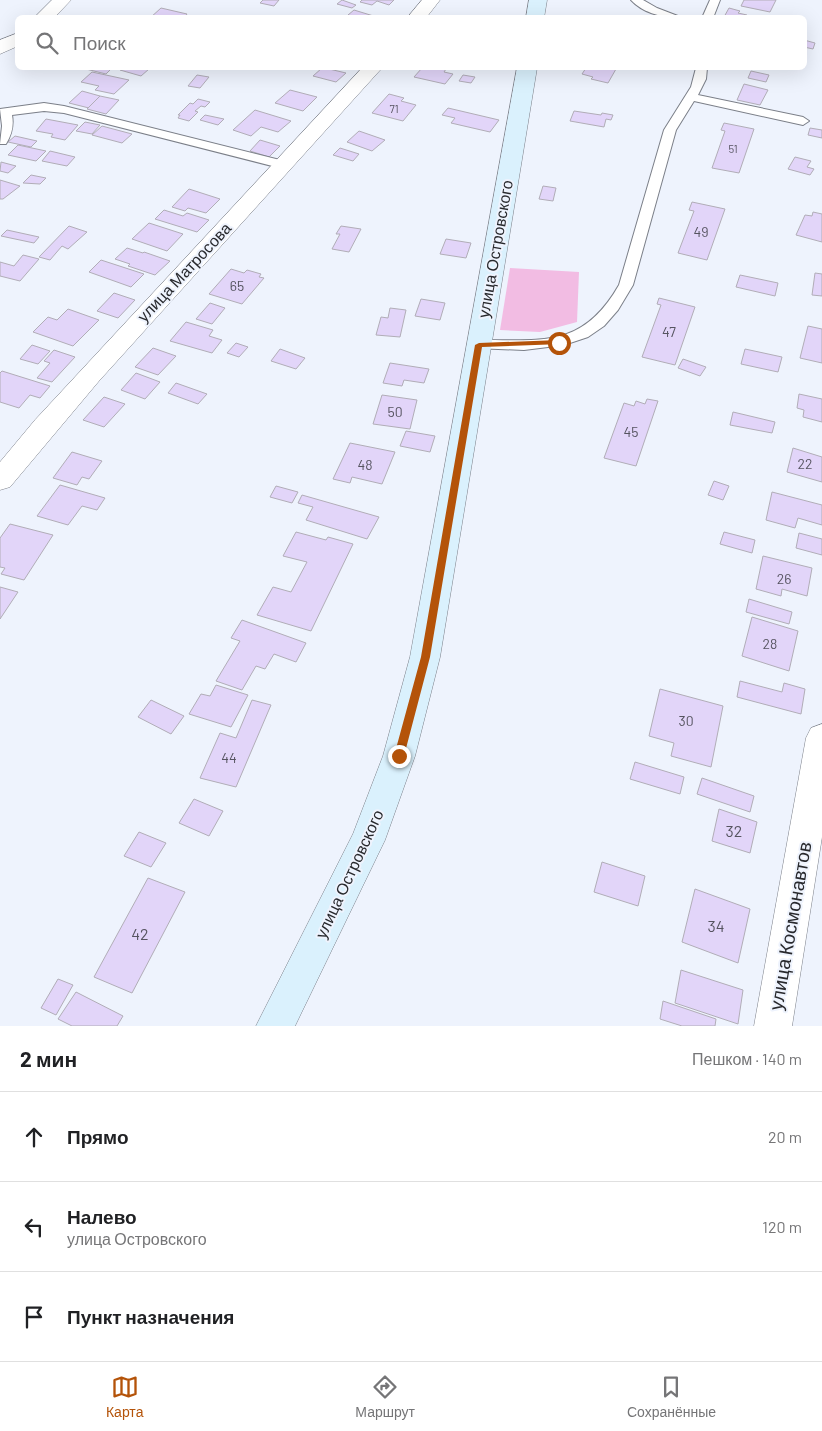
<!DOCTYPE html>
<html lang="ru">
<head>
<meta charset="utf-8">
<style>
  :root { --surface:#fff; --page:#f2f2f2; --text:#202124; --muted:#757577; --line:#e0e0e0; --accent:#b45309 }
  body { margin:0; font-family:Barlow,sans-serif; background:var(--page); color:var(--text) }
  .stop { position:absolute; width:15px; height:15px; margin:-11px; border:4px solid #b45309; border-radius:50%; background:#fff }
  .stop.end { background:#b45309; border-color:#fff; box-shadow:0 1px 5px #0008 }
  .list { margin:0; padding:0; list-style:none }
  h2 { display:flex; justify-content:space-between; align-items:center; height:65px; margin:0; padding:0 20px; font-size:21px }
  h2 small { font-size:16px; font-weight:400; color:var(--muted) }
  .list li { display:grid; grid-template-columns:32px 1fr auto; gap:15px; align-items:center; box-sizing:border-box; height:90px; padding:0 20px; border-top:1px solid var(--line) }
  .list b { display:block; font-size:19px; white-space:nowrap }
  .list p { margin:0; font-size:16px; white-space:nowrap; color:var(--muted) }
  .list em { font-size:16px; font-style:normal; color:var(--muted) }
  .icon { flex:none; width:28px; height:28px; fill:none; stroke:currentColor; stroke-width:2; stroke-linecap:round; stroke-linejoin:round }
  .map { position:relative; flex:none; width:822px; height:1026px; overflow:hidden }
  .search { position:absolute; background:var(--surface); box-shadow:0 5px 20px #0002; left:15px; right:15px; top:15px; height:55px; display:flex; align-items:center; gap:12px; box-sizing:border-box; padding:0 18px; border-radius:8px; color:var(--muted); font-size:19px }
  .sheet { height:335px; background:var(--surface) }
  nav { display:flex; justify-content:space-around; align-items:center; box-sizing:border-box; height:70px; border-top:1px solid var(--line); background:var(--surface); font-size:14px; color:var(--muted) }
  nav a { display:grid; justify-items:center; gap:2px }
  nav .on { color:var(--accent) }
  .map>svg:first-child { display:block }
</style>
</head>
<body>
<div class="map">
<svg width="822" height="1026" viewBox="0 0 822 1026">
  <rect width="100%" height="100%" fill="#eef3fd"/>
  <!-- green -->
  <path fill="#f2bce3" d="M510 268 579 272 577 322 540 332 500 330Z"/>
  <!-- building -->
  <g fill="#e2d5f9" stroke="#b1adb7">
    <path d="M263 0H279L274 6 260 3Z"/>
    <path d="M342 0 356 5 352 8 337 4Z"/>
    <path d="M362 0H394L389 5 377 1 372 5 360 2Z"/>
    <path d="M744 0H776L770 12 741 6Z"/>
    <path d="M161 8 187 14 184 18H150Z"/>
    <path d="M729 8 740 11 738 13 747 15 746 18 724 17Z"/>
    <path d="M354 10 380 18H358L348 15Z"/>
    <path d="M804 40 815 43 813 49 804 47Z"/>
    <path d="M82 68H105L111 69 106 74Z"/>
    <path d="M123 68H143L149 69 141 76 120 70Z"/>
    <path d="M322 68H325L346 73 336 82 313 76Z"/>
    <path d="M422 68H442L446 69 444 72 453 74 445 84 414 77Z"/>
    <path d="M586 68H608L616 69 608 83 591 79 593 77 582 74Z"/>
    <path d="M751 71 769 75 766 82 748 78Z"/>
    <path d="M92 72 129 80 114 94 95 90 99 86 81 82Z"/>
    <path d="M197 75 209 77 200 88 188 86Z"/>
    <path d="M463 75 475 77 471 83 459 81Z"/>
    <path d="M744 84 768 90 760 105 737 100Z"/>
    <path d="M290 90 317 97 303 111 275 103Z"/>
    <path d="M82 91 100 96 89 108 69 103Z"/>
    <path d="M389 94 404 98 401 101 416 105 403 121 372 113Z"/>
    <path d="M100 96 119 100 106 114 87 109Z"/>
    <path d="M198 99 210 102 205 107 201 106 195 111 198 112 189 121 178 118 180 115H178L190 103 193 104Z"/>
    <path d="M448 108 499 120 490 132 451 123 455 118 442 115Z"/>
    <path d="M255 110 291 121 278 132 261 127 251 136 233 130Z"/>
    <path d="M574 111 601 115 602 113 613 115 611 120 606 119 604 127 570 121Z"/>
    <path d="M205 115 224 119 218 125 200 120Z"/>
    <path d="M46 119 78 125 65 140 51 137 53 134 36 131Z"/>
    <path d="M85 122 100 125 92 134 76 131Z"/>
    <path d="M724 123 754 129 739 173 712 168 725 131 721 130Z"/>
    <path d="M102 126 132 134 122 143 92 135Z"/>
    <path d="M810 128 822 130V138L808 135Z"/>
    <path d="M359 131 385 140 372 151 347 142Z"/>
    <path d="M15 136 37 141 31 147 8 142Z"/>
    <path d="M260 140 280 146 269 157 250 151Z"/>
    <path d="M18 145 46 151 36 161 8 155Z"/>
    <path d="M340 148 359 154 353 161 333 155Z"/>
    <path d="M50 151 75 157 67 166 42 161Z"/>
    <path d="M795 157 811 161 807 167 814 169 810 175 788 169Z"/>
    <path d="M1 162 16 166 8 173 0 171Z"/>
    <path d="M31 175 46 178 40 184 23 183Z"/>
    <path d="M0 180 20 186 3 199H0Z"/>
    <path d="M543 186 556 188 553 201 539 199Z"/>
    <path d="M189 189 220 199 206 213 188 208 185 211 172 207Z"/>
    <path d="M692 202 725 209 707 260 678 253 694 211 689 210Z"/>
    <path d="M164 210 183 216 187 213 209 220 197 232 155 219Z"/>
    <path d="M813 212 822 214V242L796 235 805 215 812 216Z"/>
    <path d="M149 223 183 234 167 251 132 239Z"/>
    <path d="M69 226 87 232 68 249 62 246 50 260 39 257Z"/>
    <path d="M341 226 361 229 349 252 332 249 340 234H336Z"/>
    <path d="M7 230 39 237 34 243 1 236Z"/>
    <path d="M446 239 471 243 466 258 440 254Z"/>
    <path d="M127 248 143 253 144 252 170 261 155 275 128 266 130 264 115 259Z"/>
    <path d="M23 255 39 259 20 281 0 276V262L14 266Z"/>
    <path d="M101 260 144 274 131 287 89 272Z"/>
    <path d="M231 269 244 273 247 270 261 274 259 277 264 278 242 304 209 294Z"/>
    <path d="M815 273 822 274V296L812 295Z"/>
    <path d="M740 275 778 283 775 296 736 287Z"/>
    <path d="M114 293 135 300 118 318 97 311Z"/>
    <path d="M659 298 695 307 675 365 642 357 661 305 657 304Z"/>
    <path d="M421 299 445 303 440 320 415 316Z"/>
    <path d="M210 303 225 308 212 324 196 319Z"/>
    <path d="M390 308 406 310 400 337 376 335 381 317 388 318Z"/>
    <path d="M68 309 99 320 73 346 33 332 48 317 57 320Z"/>
    <path d="M186 322 213 330 209 336 222 340 212 353 170 341Z"/>
    <path d="M808 326 822 329V363L800 358Z"/>
    <path d="M236 343 248 347 239 357 227 353Z"/>
    <path d="M32 345 50 351 38 364 20 359Z"/>
    <path d="M153 348 176 356 158 375 135 367Z"/>
    <path d="M280 349 305 358 296 369 271 361Z"/>
    <path d="M745 349 782 357 778 372 741 364Z"/>
    <path d="M54 350 75 357 52 382 37 378 50 363 44 361Z"/>
    <path d="M683 359 706 367 700 376 678 368Z"/>
    <path d="M390 363 429 369 424 383 404 380 402 386 383 383Z"/>
    <path d="M2 371 50 386 40 398 30 395 19 408 0 402V373Z"/>
    <path d="M136 373 160 382 145 399 121 390Z"/>
    <path d="M176 383 207 394 198 404 168 393Z"/>
    <path d="M799 394 822 399V422L803 417 804 410 797 408Z"/>
    <path d="M382 395 417 400 410 429 373 424Z"/>
    <path d="M104 397 125 404 104 427 83 420Z"/>
    <path d="M647 399 658 401 636 466 604 458 624 403 634 406 636 401 645 404Z"/>
    <path d="M733 412 775 422 772 433 730 425Z"/>
    <path d="M406 431 435 436 430 452 400 446Z"/>
    <path d="M350 443 395 452 382 484 352 477 350 483 333 479Z"/>
    <path d="M793 448 822 457V482L787 472Z"/>
    <path d="M72 452 102 461 89 479 82 477 77 485 53 478Z"/>
    <path d="M714 481 729 486 723 500 708 495Z"/>
    <path d="M60 485 105 498 97 510 82 506 68 525 37 516Z"/>
    <path d="M276 486 298 492 292 503 270 497Z"/>
    <path d="M772 492 822 505V525L798 518 795 528 766 520Z"/>
    <path d="M302 495 379 517 367 539 306 520 313 507 298 503Z"/>
    <path d="M10 524 53 535 24 580 1 574 5 568 0 567V538Z"/>
    <path d="M296 532 326 540 328 537 353 544 311 631 257 615 273 587 291 592 307 562 283 556Z"/>
    <path d="M724 532 755 540 752 553 720 544Z"/>
    <path d="M799 533 822 539V555L796 548Z"/>
    <path d="M763 556 812 568 807 596 782 589 781 596 756 589Z"/>
    <path d="M0 587 18 592 0 619Z"/>
    <path d="M749 599 792 612 789 624 746 612Z"/>
    <path d="M752 617 798 631 789 671 742 656Z"/>
    <path d="M242 620 306 643 296 662 274 654 265 669 256 666 242 690 216 681 240 641 231 638Z"/>
    <path d="M740 681 782 692 784 683 805 689 801 714 737 697Z"/>
    <path d="M216 685 248 695 231 727 189 714 201 694 210 696Z"/>
    <path d="M660 689 723 706 711 767 671 756 674 743 649 736Z"/>
    <path d="M151 700 184 716 171 734 138 717Z"/>
    <path d="M252 700 271 705 236 787 200 778 220 733 236 738Z"/>
    <path d="M635 762 684 777 680 794 630 779Z"/>
    <path d="M702 778 754 796 750 812 697 794Z"/>
    <path d="M194 799 223 811 209 836 179 823Z"/>
    <path d="M719 809 757 822 750 853 712 841Z"/>
    <path d="M139 832 166 843 151 867 124 856Z"/>
    <path d="M602 862 645 876 638 906 594 892Z"/>
    <path d="M148 878 185 892 132 993 94 977Z"/>
    <path d="M695 889 750 909 738 963 682 942Z"/>
    <path d="M681 970 743 990 738 1024 675 1003Z"/>
    <path d="M58 979 73 985 56 1015 41 1008Z"/>
    <path d="M76 992 123 1016 117 1026H72L58 1019Z"/>
    <path d="M663 1001 716 1019 715 1026H682L660 1019Z"/>
  </g>
  <g fill="none" stroke-linecap="round" stroke-linejoin="round">
    <defs>
      <g id="lane">
        <path d="M631 0H643L657 8 683 18C665 18 644 14 631 0Z"/>
        <path d="M710 0H720L713 18H702Z"/>
        <path d="M696 68H707L706 79 698 95 803 117 809 121 803 125 694 101 676 130 633 285 618 310 604 326 588 337 564 345 524 350 474 348 472 345 474 342 479 340C544 340 583 348 619 285L664 130 691 87Z"/>
        <path d="M44 103 64 106 288 162 290 165 284 169 64 113 44 111 12 115C14 126 12 134 6 144H0L2 126 0 109Z"/>
      </g>
      <g id="street">
        <path d="M52 0H71L54 18H34Z"/>
        <path d="M422 0H440L426 18H407Z"/>
        <path d="M18 33V46L0 54V40Z"/>
        <path d="M362 68H382L99 381 10 487 0 490V462L35 420Z"/>
        <path d="M822 724V837L792 1026H754L806 738 811 728Z"/>
      </g>
      <g id="secondary">
        <path d="M529 0H547L544 18H526Z"/>
        <path d="M517 68H537L440 657 415 756 385 840 295 1026H256L353 834 383 756 410 657Z"/>
      </g>
    </defs>
    <!-- lane casing -->
    <use href="#lane" stroke="#7b7f88" stroke-width="2"/>
    <!-- street casing -->
    <use href="#street" stroke="#7b7f88" stroke-width="1"/>
    <!-- secondary casing -->
    <use href="#secondary" stroke="#7b7f88" stroke-width="1"/>
    <!-- lane -->
    <use href="#lane" fill="#fff" fill-rule="evenodd"/>
    <!-- street -->
    <use href="#street" fill="#fff" fill-rule="evenodd"/>
    <!-- secondary -->
    <use href="#secondary" fill="#daf1fd" fill-rule="evenodd"/>
  </g>
  <!-- route -->
  <path fill="#b45309" d="M559 340 563 343 562 344 482 347 430 657 404 756 402 759H396L394 756 421 657 475 345 479 343Z"/>
  <g text-anchor="middle" stroke-width="4" stroke-linejoin="round" paint-order="stroke">
    <!-- far-number labels -->
    <g font-size="11" fill="#565460">
      <text x="394" y="113">71</text>
      <text x="733" y="153">51</text>
    </g>
    <!-- number labels -->
    <g font-size="14" fill="#565460">
      <text x="701" y="237">49</text>
      <text x="237" y="291">65</text>
      <text x="669" y="337">47</text>
      <text x="395" y="417">50</text>
      <text x="631" y="437">45</text>
      <text x="805" y="469">22</text>
      <text x="365" y="470">48</text>
      <text x="784" y="584">26</text>
      <text x="770" y="649">28</text>
      <text x="686" y="726">30</text>
      <text x="229" y="763">44</text>
    </g>
    <!-- street labels -->
    <g font-size="16" fill="#28292d" stroke="#eef3fd">
      <text transform="translate(495 249) rotate(-80)" y="6">улица Островского</text>
      <text transform="translate(184 272) rotate(-47)" y="6">улица Матросова</text>
      <text transform="translate(349 874) rotate(-65)" y="6">улица Островского</text>
    </g>
    <!-- near-number labels -->
    <g font-size="16" fill="#565460">
      <text x="734" y="837">32</text>
      <text x="716" y="932">34</text>
      <text x="140" y="940">42</text>
    </g>
    <!-- near-street labels -->
    <g font-size="19" fill="#28292d" stroke="#eef3fd">
      <text transform="translate(790 926) rotate(-80)" y="7">улица Космонавтов</text>
    </g>
  </g>
</svg>
<div class="stop" style="left:559px;top:343px"></div>
<div class="stop end" style="left:399px;top:756px"></div>
<div class="search"><svg class="icon" aria-label="search" viewBox="0 0 24 24"><circle cx="10" cy="10" r="6"/><path d="M15 15l6 6"/></svg>Поиск</div>
</div>
<section class="sheet">
<h2>2 мин<small>Пешком · 140 m</small></h2>
<ul class="list">
<li><svg class="icon" aria-label="ahead" viewBox="0 0 24 24"><path d="M12 20V5M6 11l6-6 6 6"/></svg><div><b>Прямо</b></div><em>20 m</em></li>
<li><svg class="icon" aria-label="left" viewBox="0 0 24 24"><path d="M17 20v-9H6M10 6l-5 5 5 5"/></svg><div><b>Налево</b><p>улица Островского</p></div><em>120 m</em></li>
<li><svg class="icon" aria-label="arrive" viewBox="0 0 24 24"><path d="M6 21V4h12l-3 4 3 4H6"/></svg><div><b>Пункт назначения</b></div></li>
</ul>
</section>
<nav>
<a class="on"><svg class="icon" aria-label="map" viewBox="0 0 24 24"><path d="M3 6l6-2 6 2 6-2v14l-6 2-6-2-6 2zM9 4v14M15 6v14"/></svg>Карта</a>
<a><svg class="icon" aria-label="directions" viewBox="0 0 24 24"><path d="M12 3l9 9-9 9-9-9zM9 14v-3h6M13 9l2 2-2 2"/></svg>Маршрут</a>
<a><svg class="icon" aria-label="saved" viewBox="0 0 24 24"><path d="M7 4h10v16l-5-4-5 4z"/></svg>Сохранённые</a>
</nav>
</body>
</html>
